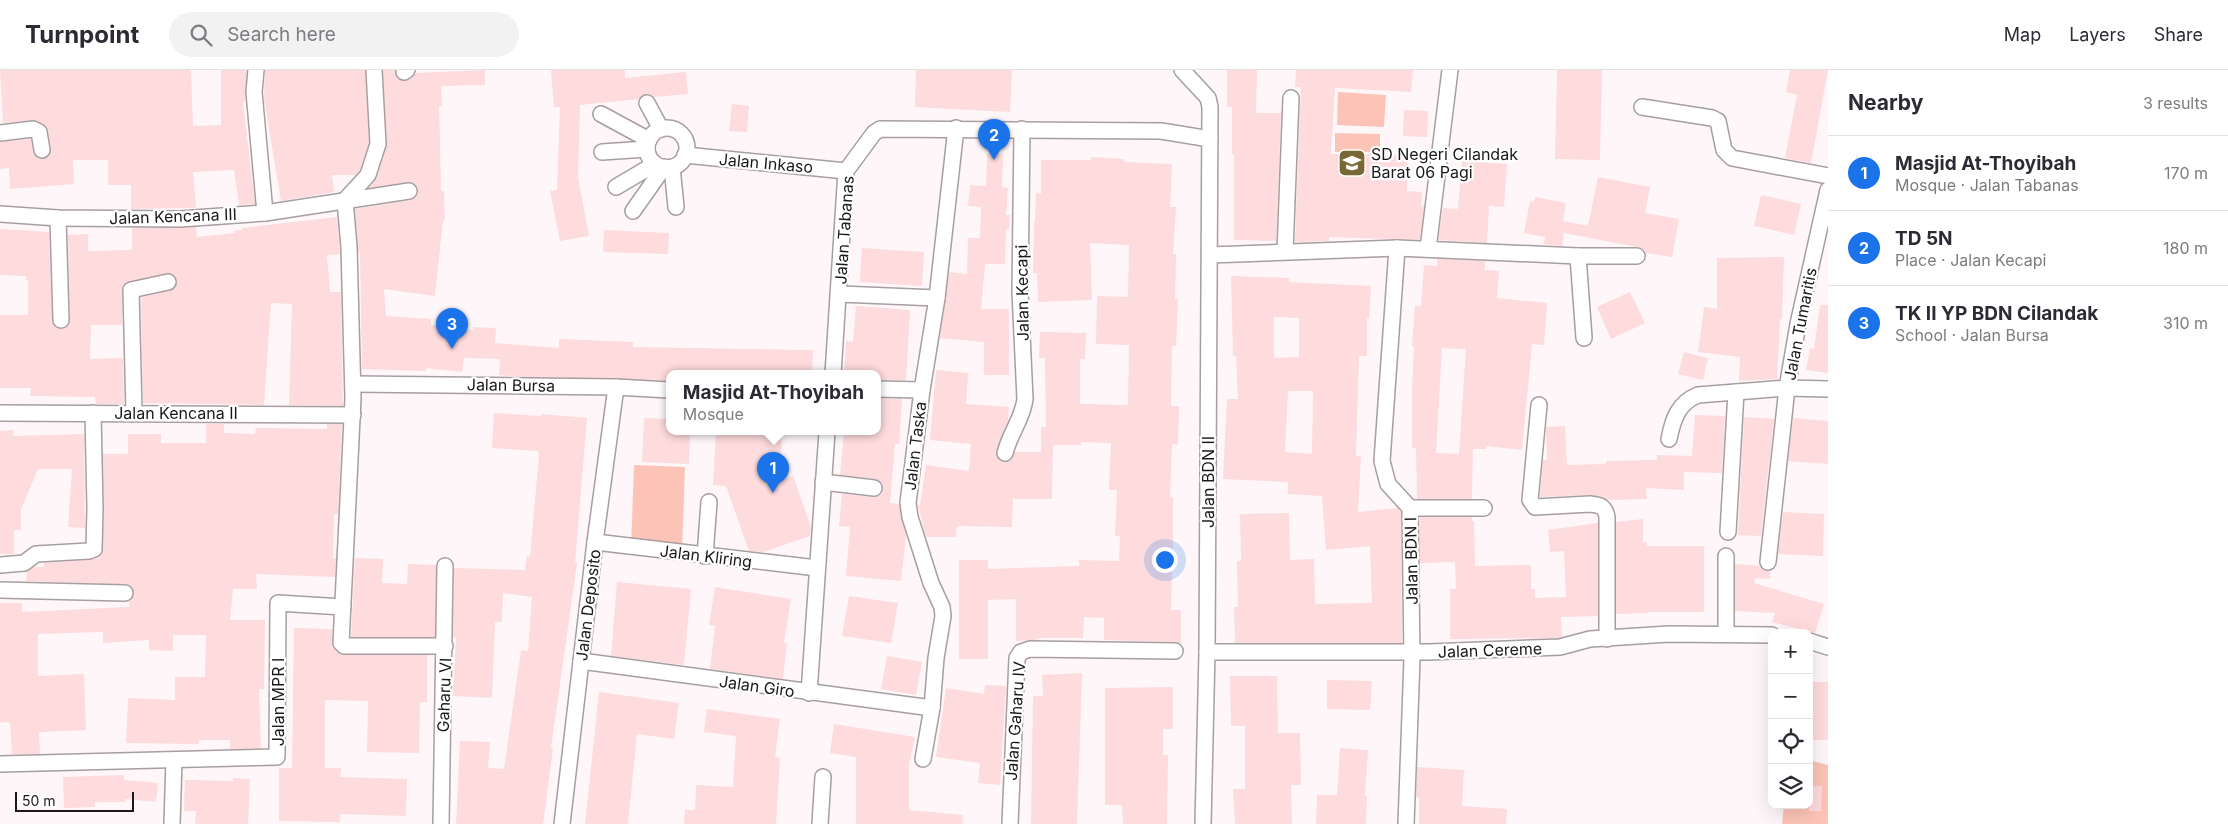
<!DOCTYPE html>
<html lang="en">
<head>
<meta charset="utf-8">
<style>
  :root { --surface:#fff; --page:#f2f2f3; --text:#2b2b33; --muted:#7c7c81; --line:#e1e1e2; --accent:#1a73e8 }
  body { margin:0; font-family:Inter,sans-serif; background:var(--page); color:var(--text) }
  .controls { position:absolute; right:15px; bottom:15px; display:grid; overflow:hidden; border-radius:10px; box-shadow:0 5px 20px #0002 }
  .controls button { width:45px; height:45px; display:grid; place-items:center; padding:0; border:0; border-bottom:1px solid var(--line); background:var(--surface); color:var(--text); font:25px sans-serif }
  .scale { position:absolute; left:15px; bottom:12px; width:119px; box-sizing:border-box; padding-left:5px; border:2px solid #1b1819; border-top:0; font-size:14px; line-height:18px; white-space:nowrap; color:#1b1819; -webkit-text-stroke:4px #fff; paint-order:stroke }
  .you { position:absolute; left:1164px; top:489px; width:18px; height:18px; margin:-12px; border:4px solid #fff; border-radius:50%; background:#1a73e8; box-shadow:0 0 0 8px #1a73e833 }
  .badge { display:grid; place-items:center; width:32px; height:32px; border-radius:50%; background:var(--accent); color:#fff; font-size:16px; font-weight:700 }
  .pin { position:absolute; translate:-50% -41px; filter:drop-shadow(0 1px 2px #0008) }
  .pin::after { content:''; position:absolute; top:26px; width:18px; height:15px; background:inherit; clip-path:polygon(0 0,100% 0,50% 100%) }
  .popup { position:absolute; left:666px; top:300px; width:215px; height:65px; box-sizing:border-box; display:grid; place-content:center; border-radius:10px; background:var(--surface); filter:drop-shadow(0 1px 4px #0005); font-size:16px; white-space:nowrap; color:var(--muted) }
  .popup b { font-size:19px; color:var(--text) }
  .popup::after { content:''; position:absolute; left:50%; top:100%; margin-left:-10px; border:10px solid transparent; border-top-color:var(--surface) }
  .list { margin:0; padding:0; list-style:none }
  h2 { display:flex; justify-content:space-between; align-items:center; height:65px; margin:0; padding:0 20px; font-size:21px }
  h2 small { font-size:16px; font-weight:400; color:var(--muted) }
  .list li { display:grid; grid-template-columns:32px 1fr auto; gap:15px; align-items:center; box-sizing:border-box; height:75px; padding:0 20px; border-top:1px solid var(--line) }
  .list b { display:block; font-size:19px; white-space:nowrap }
  .list p { margin:0; font-size:16px; white-space:nowrap; color:var(--muted) }
  .list em { font-size:16px; font-style:normal; color:var(--muted) }
  .icon { flex:none; width:28px; height:28px; fill:none; stroke:currentColor; stroke-width:2; stroke-linecap:round; stroke-linejoin:round }
  .map { position:relative; flex:none; width:1828px; height:754px; overflow:hidden }
  header { display:flex; align-items:center; gap:30px; box-sizing:border-box; height:70px; padding:0 25px; background:var(--surface); border-bottom:1px solid var(--line) }
  header strong { font-size:24px }
  nav { display:flex; gap:28px; margin-inline-start:auto; font-size:18px }
  .search { width:350px; height:45px; background:var(--page); display:flex; align-items:center; gap:12px; box-sizing:border-box; padding:0 18px; border-radius:28px; color:var(--muted); font-size:19px }
  main { display:flex }
  aside { flex:1; background:var(--surface) }
  .map>svg:first-child { display:block }
</style>
</head>
<body>
<header>
<strong>Turnpoint</strong>
<div class="search"><svg class="icon" aria-label="search" viewBox="0 0 24 24"><circle cx="10" cy="10" r="6"/><path d="M15 15l6 6"/></svg>Search here</div>
<nav><a>Map</a><a>Layers</a><a>Share</a></nav>
</header>
<main>
<div class="map">
<svg width="1828" height="754" viewBox="0 0 1828 754">
  <rect width="100%" height="100%" fill="#fef6f9"/>
  <!-- green -->
  <g fill="#fcc4b7">
    <path d="M1338 22 1386 25 1384 57 1337 55Z"/>
    <path d="M1335 63 1380 64V82H1335Z"/>
    <path d="M634 395 685 397 682 480 631 478Z"/>
    <path d="M1809 690 1828 695V754H1782L1784 735H1809Z"/>
  </g>
  <!-- building -->
  <g fill="#fedbdd" fill-rule="evenodd">
    <path d="M0 0H191L193 56 221 55V0H247L245 32H243L255 134 239 135 234 100 193 102 196 138 131 139V115H108V90H73L74 114 10 119 9 98 0 99V72L31 69 33 82 39 89 48 87 51 78 48 60 43 54 32 50 3 53Z"/>
    <path d="M265 0H365L369 73 360 100 356 105H332L334 122 281 131 264 29Z"/>
    <path d="M383 0H395L397 8 404 11 412 8 416 3 485 0V15L441 16 442 36H439L440 73 441 121H444L445 150H443L435 226 384 219 386 246 431 249V255L473 260V257L496 258 495 273 559 278V269L633 272V277L813 280 812 304H669V311L523 307 499 305 500 289 464 288 462 302 426 298V301L362 299 360 181 358 182 355 139 411 130 418 125V120L416 115 408 112 369 118 377 108 387 74Z"/>
    <path d="M551 0H625V8L686 2 688 24 654 27 647 24 639 29 580 35 578 107 589 166 560 171 550 121 557 120 560 37H554Z"/>
    <path d="M916 0H1012L1010 42 915 37Z"/>
    <path d="M1227 0H1257L1256 43H1281L1276 171 1234 170V84H1232V37H1227Z"/>
    <path d="M1296 0H1413L1411 22 1335 18 1331 84 1407 85V121L1422 122 1421 136H1424L1420 170 1329 167V171L1295 172 1301 17H1295Z"/>
    <path d="M1557 0H1602L1600 90 1555 89Z"/>
    <path d="M1790 0H1828L1811 93 1785 88 1797 25 1786 22Z"/>
    <path d="M732 34 749 36 747 62 729 61Z"/>
    <path d="M1404 40 1428 41 1427 67 1403 66Z"/>
    <path d="M987 84H1003L1002 117 1008 118 1006 145H1010L1009 159H1006L1005 194H985L981 239H1009V305H984V272L940 268 949 202 967 204 968 168H980L981 137 968 136 970 115 986 116Z"/>
    <path d="M1091 87 1124 89V92L1172 94 1170 137H1176L1173 184H1176L1175 229H1178L1176 276H1172L1171 336H1179L1178 375 1172 374 1170 427H1173V472L1171 540H1181V574L1175 572 1104 570V548L1084 547 1083 568H1036L1037 570 1016 571V529L988 530V589H959V490H988V499L1079 496V490L1119 491 1120 466H1115L1117 420H1109L1111 373 1081 372V375H1053L1052 429H1013L1012 457 957 456 956 467H926L918 435H920L926 395 969 401 971 374 930 370 936 300 968 303 966 334 1009 337 1008 351 996 381 998 389 1003 392 1011 390 1015 382H1041V357H1046L1045 288H1039L1040 262 1086 263 1085 289H1080V334L1128 335 1129 275 1096 274 1097 226 1128 227 1129 175 1090 173 1092 230 1038 232 1037 203H1033L1034 152H1035L1036 123 1041 124V90H1091Z"/>
    <path d="M1462 91 1507 94 1504 137 1489 136 1487 173 1438 170 1443 138 1458 139Z"/>
    <path d="M1598 107 1650 117 1645 143 1679 149 1672 187 1646 183 1644 179 1637 177 1564 163 1562 176 1552 175 1544 174 1545 167 1524 163 1530 131 1534 132 1535 127 1566 133 1563 151 1588 156Z"/>
    <path d="M1761 125 1801 134 1794 165 1754 156Z"/>
    <path d="M337 147 340 184 327 185 330 222H341L343 336 289 335 292 234 271 233 264 335 143 333 141 228 174 219 177 210 170 203 125 213 122 220V255H91L90 289 123 288 124 334H96L95 327 30 326 31 318H0V245H28V210H26V206L0 205V159L49 162 52 250 53 255 61 259 66 258 70 250 68 165 88 164V181L132 180V158L196 157 197 167 235 163 234 161 242 160V158Z"/>
    <path d="M604 160 669 163 668 184 603 182Z"/>
    <path d="M862 178 924 182 922 216 860 212Z"/>
    <path d="M1784 187 1782 249H1780L1777 309 1739 311 1740 287 1698 282 1704 237 1717 239V188Z"/>
    <path d="M1437 189 1485 191V200L1499 201 1497 228 1547 233 1544 275 1532 274 1522 380 1486 376V379H1473L1472 429H1417L1416 378H1412V321L1414 276H1412L1415 236H1421L1424 195 1437 196ZM1442 278 1466 279 1459 384 1436 383Z"/>
    <path d="M1231 206 1289 208V212L1371 216 1369 248H1367V286H1359L1356 386H1361L1358 442 1398 438 1401 442 1402 573H1235L1234 537H1238L1237 491H1241L1240 444 1289 443 1290 490 1314 489 1315 534 1372 533 1370 476 1326 480 1322 426 1288 424V412L1223 409 1227 329H1238L1236 286H1233ZM1274 247 1299 248V287L1274 288ZM1288 321H1313L1312 384 1285 382Z"/>
    <path d="M1630 222 1645 253 1611 269 1597 237Z"/>
    <path d="M1820 235H1828V303L1806 300 1810 278 1814 279Z"/>
    <path d="M856 236 910 240 906 310H877V304H844L846 271 853 272Z"/>
    <path d="M1684 282 1708 288 1703 310 1678 304Z"/>
    <path d="M877 328 902 329 899 374 895 373 890 433 899 434 906 465 901 511 846 506 850 457 839 456 842 424 873 427 881 424 883 419 882 414 876 409 840 405 844 362H877Z"/>
    <path d="M494 343 541 346V344L587 348 575 492 577 493 551 678H553L543 754H456L460 671 490 672 488 698 504 699 521 580 528 581 532 527 503 523 502 552H495L492 628 453 626 456 567H453L454 498 525 500 527 486 530 487 539 385 538 381 492 378Z"/>
    <path d="M1695 345 1725 346 1722 403 1684 402V420L1646 418 1647 429 1608 430 1590 425 1540 427 1543 390H1547L1546 357 1565 356 1567 395 1606 394V391L1657 390V385L1692 386Z"/>
    <path d="M1744 347 1774 349 1761 466 1738 465Z"/>
    <path d="M644 348 669 349V362H690L689 394 642 392Z"/>
    <path d="M1793 348 1828 351V394L1788 391Z"/>
    <path d="M206 354H224V363L255 364 256 358 327 359V354H342L338 444H334L333 488H336L335 507 256 504 257 519H233L230 550H265L264 619H259L261 678 230 679V670H199V674L126 673 128 628 175 630V607H205L206 565H173V581L149 580V570L103 573V562L67 563 38 564V606L84 604 86 660 39 662 40 684H12L10 653 0 652V533H22V542L129 537V531L134 523 129 515 26 511 27 502 34 497H44V493L90 490 102 484 104 438 103 384H128V364H161V373H206Z"/>
    <path d="M13 360V366L84 364 85 458 68 457 72 399H38L21 439V460H14V484H0V361Z"/>
    <path d="M716 362H782L780 411 793 406 811 457 810 466 763 482 749 481 726 416 713 415Z"/>
    <path d="M1783 442 1824 444 1823 486 1778 484Z"/>
    <path d="M1420 447H1472V451H1474L1475 496 1531 495V519H1535V528L1566 527 1564 481 1550 482 1548 460 1598 453V546L1561 547 1562 567 1559 568 1450 569V519H1456L1455 492 1420 493Z"/>
    <path d="M1643 449V472H1647V476H1704V542H1648V543L1616 544V452Z"/>
    <path d="M355 488 383 489 382 513 407 514 408 494 436 495 435 567H351Z"/>
    <path d="M1735 494 1759 496 1763 500 1770 501V509L1755 508 1754 513 1824 534 1815 563 1772 552 1775 543 1735 541Z"/>
    <path d="M617 512 691 519 684 595 611 586Z"/>
    <path d="M715 517 791 529 784 573H787L783 609 710 599 715 556 709 555Z"/>
    <path d="M849 526 898 533 891 573 842 566Z"/>
    <path d="M294 558 332 559V576L341 585H427V632H420L419 683 367 682 368 631 325 630V698H341L340 707 407 709 406 746 340 744V752L279 751V698H292Z"/>
    <path d="M887 586 922 592 916 625 881 619Z"/>
    <path d="M1082 603 1077 754H1031L1033 626H1043L1042 605Z"/>
    <path d="M1230 606H1277L1278 663H1300L1301 715H1291L1292 754H1235L1233 719H1245V656H1231Z"/>
    <path d="M1327 610 1372 611 1370 640 1327 639Z"/>
    <rect x="1809" y="612" width="19" height="58"/>
    <path d="M985 615 1006 616 1000 715 978 713 980 693 936 687 946 618 984 624Z"/>
    <path d="M1173 617V659H1163V685H1168L1167 754H1123L1122 735H1105V618Z"/>
    <path d="M599 622 679 633 674 669 637 664 628 754H585Z"/>
    <path d="M707 639 780 649 775 687 780 688 776 754H684L685 740H695L696 715 733 717 736 666 704 662Z"/>
    <path d="M834 654 915 667 909 694V740L963 745 962 754H856V687L830 683Z"/>
    <path d="M1340 678 1368 680 1365 726H1367L1366 754H1316L1317 725H1337Z"/>
    <path d="M1417 697 1464 700 1462 736 1507 739 1506 754H1419V727H1416Z"/>
    <path d="M124 705V710L158 713 156 732 125 729V732H95V737L64 738 63 707Z"/>
    <path d="M233 708 250 709 248 754H195L196 741H184L185 710 233 711Z"/>
    <path d="M1809 716H1822L1821 741H1809Z"/>
  </g>
  <g fill="none" stroke-linecap="round" stroke-linejoin="round">
    <defs>
      <g id="minor">
        <path d="M256 0 254 22 265 143"/>
        <path d="M374 0 378 74 368 105 345 130 349 177 353 328 341 573 344 576H445"/>
        <path d="M1182 0 1208 28 1210 37 1207 582 1203 754"/>
        <path d="M404 2 407 0"/>
        <path d="M647 33 661 59"/>
        <path d="M1642 37 1712 48 1718 51 1724 80 1732 88 1828 106"/>
        <path d="M601 44 649 70"/>
        <circle cx="667" cy="78" r="20"/>
        <path d="M0 63 33 59 39 62 42 80"/>
        <path d="M602 82 647 79"/>
        <path d="M685 85 846 101"/>
        <path d="M672 97 676 137"/>
        <path d="M616 117 655 94"/>
        <path d="M633 141 664 97"/>
        <path d="M0 144 58 148 180 149 265 143 409 121"/>
        <path d="M58 148 61 250"/>
        <path d="M1397 178 1382 391 1388 414 1410 438 1412 589 1406 754"/>
        <path d="M1428 179 1450 0"/>
        <path d="M1285 181 1291 28"/>
        <path d="M1210 185 1397 178 1578 186H1637"/>
        <path d="M1578 186 1584 268"/>
        <path d="M840 224 937 228"/>
        <path d="M833 304 846 101 874 63 880 59 1161 61 1210 69"/>
        <path d="M353 314 616 317 669 320"/>
        <path d="M877 319 922 320"/>
        <path d="M1539 335 1530 430 1535 437 1590 434C1600 435 1605 436 1607 447V569"/>
        <path d="M0 343 353 345"/>
        <path d="M134 343 131 220 168 212"/>
        <path d="M1669 369C1673 349 1678 333 1698 325L1787 318 1828 319"/>
        <path d="M1005 383C1010 363 1023 348 1025 329L1020 222 1022 59"/>
        <path d="M823 412 874 418"/>
        <path d="M1410 438H1484"/>
        <path d="M1728 462 1736 322"/>
        <path d="M595 472 817 498"/>
        <path d="M705 486 709 432"/>
        <path d="M1768 492 1787 318 1798 254 1828 120"/>
        <path d="M0 495 24 493 36 484 89 481 94 479 95 438 93 343"/>
        <path d="M0 520 125 523"/>
        <path d="M1726 564V486"/>
        <path d="M1809 571 1828 577"/>
        <path d="M1207 582H1429L1560 577 1590 569 1669 564 1772 565"/>
        <path d="M581 591 932 638"/>
        <path d="M809 623 827 362"/>
        <path d="M923 689 932 638 936 588 943 546 942 537 931 513 910 447 908 433 922 320 937 228 956 58"/>
        <path d="M0 694 277 687 278 533 343 537"/>
        <path d="M172 754 174 690"/>
        <path d="M441 754 445 496"/>
        <path d="M562 754 595 472 616 317"/>
        <path d="M820 754 823 707"/>
        <path d="M1010 754 1017 588 1021 582 1030 579 1175 581"/>
      </g>
    </defs>
    <!-- minor casing -->
    <use href="#minor" stroke="#a69ea1" stroke-width="18"/>
    <!-- minor -->
    <use href="#minor" stroke="#fff" stroke-width="15"/>
  </g>
  <!-- icons -->
  <defs>
    <symbol id="school-square" viewBox="-11 -11 22 22"><rect x="-9" y="-9" width="18" height="18" rx="4" fill="#786835" stroke="#fff"/><path d="M0-5L7-2L0 1L-7-2ZM-4 1L0 2.5L4 1V4Q0 6-4 4Z" fill="#fff"/></symbol>
  </defs>
  <g fill-rule="evenodd">
    <use href="#school-square" x="1336" y="77" width="32" height="32"/>
  </g>
  <g text-anchor="middle" stroke-width="4.5" stroke-linejoin="round" paint-order="stroke">
    <!-- poi labels -->
    <g font-size="16" fill="#1b1819" stroke="#fff" text-anchor="start">
      <text x="1371" y="90">SD Negeri Cilandak<tspan x="1371" dy="18">Barat 06 Pagi</tspan></text>
    </g>
    <!-- street labels -->
    <g font-size="16" fill="#1b1819" stroke="#fff">
      <text transform="translate(766 93) rotate(5)" y="6">Jalan Inkaso</text>
      <text transform="translate(173 146) rotate(-2)" y="6">Jalan Kencana III</text>
      <text transform="translate(844 160) rotate(-86)" y="6">Jalan Tabanas</text>
      <text transform="translate(1022 223) rotate(-91)" y="6">Jalan Kecapi</text>
      <text transform="translate(1800 254) rotate(-79)" y="6">Jalan Tumaritis</text>
      <text transform="translate(511 315) rotate(1)" y="6">Jalan Bursa</text>
      <text x="176" y="349">Jalan Kencana II</text>
      <text transform="translate(915 376) rotate(-83)" y="6">Jalan Taska</text>
      <text transform="translate(1208 412) rotate(-90)" y="6">Jalan BDN II</text>
      <text transform="translate(706 486) rotate(7)" y="6">Jalan Kliring</text>
      <text transform="translate(1411 491) rotate(-91)" y="6">Jalan BDN I</text>
      <text transform="translate(588 535) rotate(-83)" y="6">Jalan Deposito</text>
      <text transform="translate(1490 580) rotate(-2)" y="6">Jalan Cereme</text>
      <text transform="translate(757 616) rotate(8)" y="6">Jalan Giro</text>
      <text transform="translate(444 625) rotate(-88)" y="6">Gaharu VI</text>
      <text transform="translate(278 632) rotate(-90)" y="6">Jalan MPR I</text>
      <text transform="translate(1015 651) rotate(-86)" y="6">Jalan Gaharu IV</text>
    </g>
  </g>
</svg>
<div class="controls">
<button>+</button>
<button>−</button>
<button><svg class="icon" aria-label="locate" viewBox="0 0 24 24"><circle cx="12" cy="12" r="6"/><path d="M12 2v4M12 18v4M2 12h4M18 12h4"/></svg></button>
<button><svg class="icon" aria-label="layers" viewBox="0 0 24 24"><path d="M12 4l9 5-9 5-9-5zM3 14l9 5 9-5"/></svg></button>
</div>
<div class="scale">50 m</div>
<div class="you"></div>
<div class="pin badge" style="left:773px;top:423px">1</div>
<div class="popup"><b>Masjid At-Thoyibah</b>Mosque</div>
<div class="pin badge" style="left:994px;top:90px">2</div>
<div class="pin badge" style="left:452px;top:279px">3</div>
</div>
<aside>
<h2>Nearby<small>3 results</small></h2>
<ul class="list">
<li><span class="badge">1</span><div><b>Masjid At-Thoyibah</b><p>Mosque · Jalan Tabanas</p></div><em>170 m</em></li>
<li><span class="badge">2</span><div><b>TD 5N</b><p>Place · Jalan Kecapi</p></div><em>180 m</em></li>
<li><span class="badge">3</span><div><b>TK II YP BDN Cilandak</b><p>School · Jalan Bursa</p></div><em>310 m</em></li>
</ul>
</aside>
</main>
</body>
</html>
